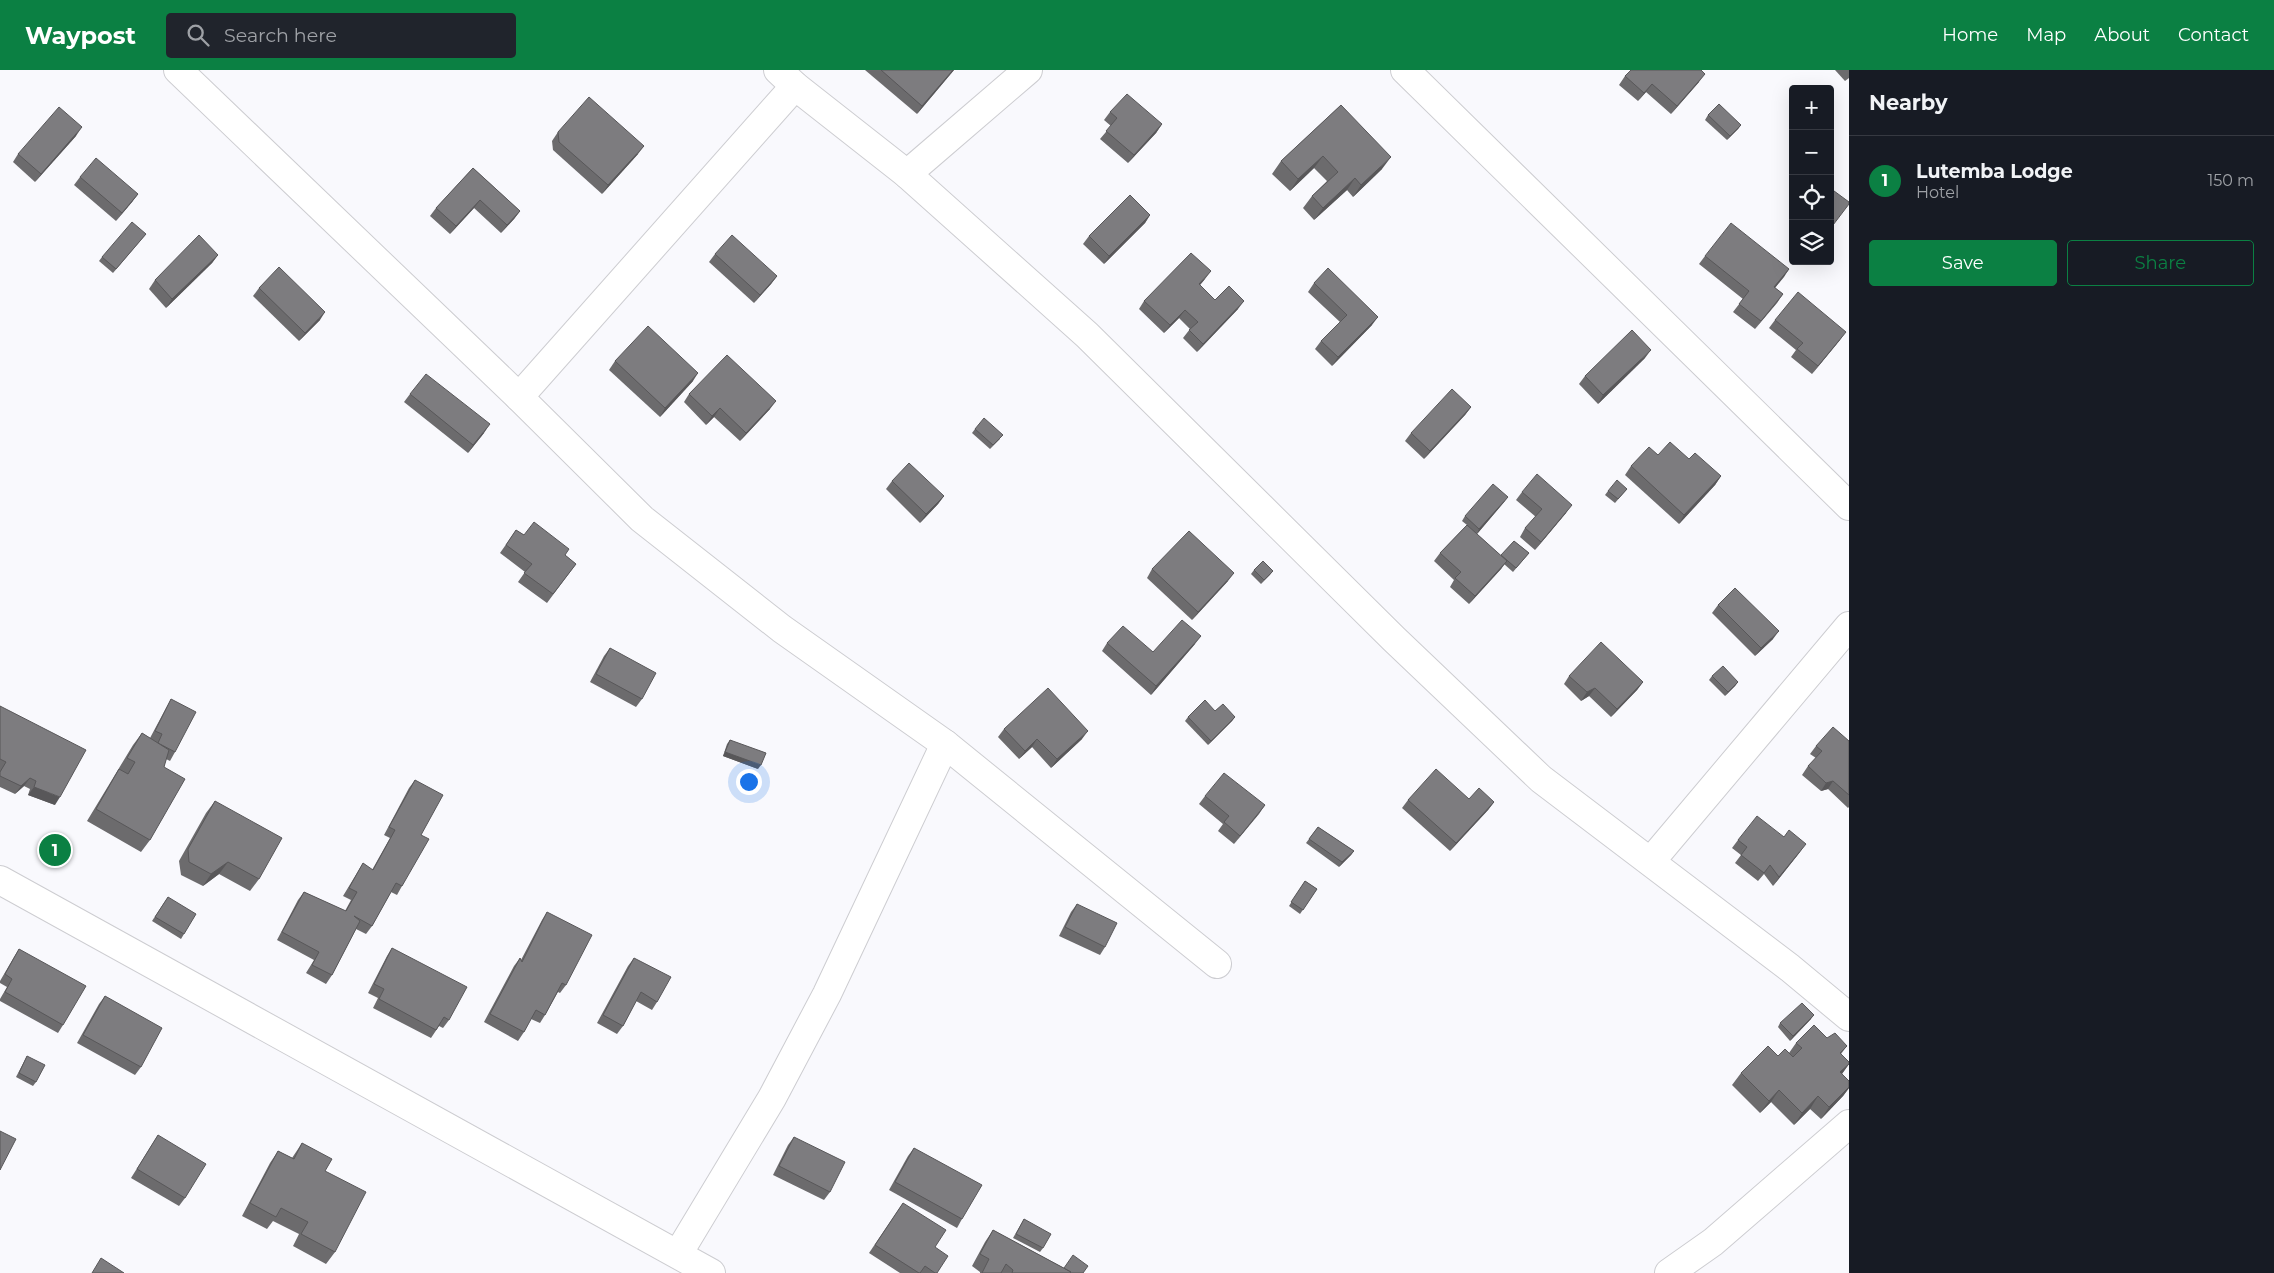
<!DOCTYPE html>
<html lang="en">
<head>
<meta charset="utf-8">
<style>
  :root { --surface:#171b24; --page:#20242c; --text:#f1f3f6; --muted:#9ea1a6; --line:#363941; --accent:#0b8043 }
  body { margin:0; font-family:Montserrat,sans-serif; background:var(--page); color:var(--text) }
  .controls { position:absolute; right:15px; top:15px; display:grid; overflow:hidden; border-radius:5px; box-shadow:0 5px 20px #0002 }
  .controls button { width:45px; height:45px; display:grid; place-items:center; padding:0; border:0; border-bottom:1px solid var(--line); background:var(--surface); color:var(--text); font:25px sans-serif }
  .you { position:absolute; left:748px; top:711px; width:18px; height:18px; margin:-12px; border:4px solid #fff; border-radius:50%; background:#1a73e8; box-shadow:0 0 0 8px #1a73e833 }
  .badge { display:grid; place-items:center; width:32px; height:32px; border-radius:50%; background:var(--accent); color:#fff; font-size:16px; font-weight:700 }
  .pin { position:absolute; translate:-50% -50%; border:2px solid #fff; box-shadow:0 1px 5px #0006 }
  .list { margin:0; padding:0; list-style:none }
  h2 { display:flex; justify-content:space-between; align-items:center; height:65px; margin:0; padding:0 20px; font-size:21px }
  h2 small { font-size:16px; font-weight:400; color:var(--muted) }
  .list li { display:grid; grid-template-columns:32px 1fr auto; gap:15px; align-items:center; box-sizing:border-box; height:90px; padding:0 20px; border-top:1px solid var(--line) }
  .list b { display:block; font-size:19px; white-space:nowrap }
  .list p { margin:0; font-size:16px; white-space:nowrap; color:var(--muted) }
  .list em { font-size:16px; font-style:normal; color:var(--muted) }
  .actions { display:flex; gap:10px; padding:15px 20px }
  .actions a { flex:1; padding:11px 0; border:1px solid var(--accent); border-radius:5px; text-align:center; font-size:18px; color:var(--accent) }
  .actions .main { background:var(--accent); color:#fff }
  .icon { flex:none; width:28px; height:28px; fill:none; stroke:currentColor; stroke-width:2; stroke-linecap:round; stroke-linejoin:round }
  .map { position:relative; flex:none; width:1849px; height:1203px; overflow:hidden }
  header { display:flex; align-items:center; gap:30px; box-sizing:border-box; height:70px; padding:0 25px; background:var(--accent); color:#fff }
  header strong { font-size:24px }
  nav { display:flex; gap:28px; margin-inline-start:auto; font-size:18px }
  .search { width:350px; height:45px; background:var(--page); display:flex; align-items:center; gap:12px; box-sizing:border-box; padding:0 18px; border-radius:5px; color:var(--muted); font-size:19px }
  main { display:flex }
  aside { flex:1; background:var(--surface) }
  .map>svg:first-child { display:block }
</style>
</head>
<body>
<header>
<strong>Waypost</strong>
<div class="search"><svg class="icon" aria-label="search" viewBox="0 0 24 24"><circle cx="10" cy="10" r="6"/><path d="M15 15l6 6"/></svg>Search here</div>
<nav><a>Home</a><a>Map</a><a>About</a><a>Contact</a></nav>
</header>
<main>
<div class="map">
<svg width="1849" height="1203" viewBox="0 0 1849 1203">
  <rect width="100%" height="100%" fill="#f9f9fd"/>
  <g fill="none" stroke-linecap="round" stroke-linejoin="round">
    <defs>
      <g id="street">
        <path d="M178 0 519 327 642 449 782 559 945 674 1217 894"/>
        <path d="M778 0 795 16 907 104 1087 265 1394 569 1541 709 1790 898 1849 947"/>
        <path d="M1405 0 1849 436"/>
        <path d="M907 104 1028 0"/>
        <path d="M519 327 795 16"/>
        <path d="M1651 791 1849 556"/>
        <path d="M0 810 711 1203"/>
        <path d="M678 1184 772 1028 827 924 945 674"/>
        <path d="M1669 1203 1713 1172 1849 1054"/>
      </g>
    </defs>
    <!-- street casing -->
    <use href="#street" stroke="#cdcdd1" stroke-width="30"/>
    <!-- street -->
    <use href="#street" stroke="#fff" stroke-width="28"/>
  </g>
  <!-- wall -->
  <g fill="#6c6b6d">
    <path d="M865 0H954L917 44Z"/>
    <path d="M1835 0H1849V8L1845 11Z"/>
    <path d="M1625 6 1699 12 1671 44 1646 22 1638 31 1619 15Z"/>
    <path d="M1341 35 1382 99 1353 127 1347 120 1314 150 1303 138 1312 126 1327 111 1314 98 1290 121 1272 104 1281 91Z"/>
    <path d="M1110 42 1162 54 1156 63 1128 93 1100 69 1111 56 1104 50Z"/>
    <path d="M1708 45 1741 55 1738 59 1727 70 1705 50Z"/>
    <path d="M558 62 638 84 602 124 553 80 552 71Z"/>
    <path d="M76 66 35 112 13 92 18 84Z"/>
    <path d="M473 98 520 141 514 149 501 163 474 138 450 164 430 146 436 138Z"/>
    <path d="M80 107 138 124 132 132 116 151 74 115Z"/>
    <path d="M1793 125V132L1790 130Z"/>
    <path d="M1150 145 1145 153 1104 194 1083 174 1089 166Z"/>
    <path d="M146 164 113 203 99 191 102 187Z"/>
    <path d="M715 184 777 206 771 214 754 233 709 192Z"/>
    <path d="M218 185 212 193 166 238 149 219 155 210Z"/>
    <path d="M1705 186 1789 199 1775 218 1783 224 1755 259 1733 242 1743 229 1699 194Z"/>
    <path d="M1205 209 1200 215 1215 230 1238 239 1197 282 1183 268 1190 259 1179 248 1164 263 1139 239 1144 231Z"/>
    <path d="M1314 213 1372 255 1332 296 1315 279 1321 271 1340 252 1308 222Z"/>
    <path d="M259 218 320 250 299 271 253 226Z"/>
    <path d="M1775 250 1840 270 1812 304 1791 287 1796 280 1769 258Z"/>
    <path d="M1645 288 1598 334 1579 314 1585 306Z"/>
    <path d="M615 291 693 311 660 347 609 300Z"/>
    <path d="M410 324 484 363 468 383 404 332Z"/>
    <path d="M689 324 770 339 740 371 714 347 706 355 684 332Z"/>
    <path d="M1471 337 1465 345 1424 389 1405 371 1411 363Z"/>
    <path d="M975 359 1000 369 990 379 972 363Z"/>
    <path d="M1689 389 1721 406 1715 415 1679 454 1625 405 1631 396Z"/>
    <path d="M892 411 944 426 938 434 920 453 886 419Z"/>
    <path d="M1627 419 1615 433 1605 425 1608 421Z"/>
    <path d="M1522 422 1566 443 1535 480 1520 467 1525 458 1536 447 1516 430Z"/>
    <path d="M1505 431 1477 464 1501 486 1514 471 1529 483 1513 502 1504 494 1501 499 1469 534 1450 517 1454 510 1434 491 1440 483 1467 455 1462 451 1465 446Z"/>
    <path d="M516 460 524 465 565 485 576 494 547 533 518 512 525 502 500 483Z"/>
    <path d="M1152 499 1228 511 1192 550 1147 508Z"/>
    <path d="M1254 500 1273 501 1270 505 1261 514 1251 504Z"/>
    <path d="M1718 535 1773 569 1755 586 1712 543Z"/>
    <path d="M1107 573 1153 582 1195 574 1151 625 1102 581Z"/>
    <path d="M610 578 642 629 636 637 590 612 604 586Z"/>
    <path d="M1569 606 1643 612 1637 620 1611 647 1589 626 1581 631 1564 614Z"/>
    <path d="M1712 606 1738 612 1735 616 1725 626 1709 610Z"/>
    <path d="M171 629 175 682 170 691 166 689 164 697 150 770 141 782 87 751 133 675 142 663 150 668 166 638Z"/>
    <path d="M0 636 55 735 28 725 30 719 24 716 15 724 0 717Z"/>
    <path d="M1215 641 1235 647 1232 651 1208 675 1185 651 1188 647Z"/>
    <path d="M1004 659 1082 669 1051 698 1032 677 1019 689 998 667Z"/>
    <path d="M730 670 758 699 723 686 727 674Z"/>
    <path d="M1849 671V737L1848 738 1828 719 1821 721 1802 705 1808 696 1816 688 1810 684 1816 676Z"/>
    <path d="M415 710 421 765 402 816 397 825 391 822 372 856 366 864 356 859 332 905 326 914 306 903 314 890 277 870 298 830 304 822 345 841 351 830 343 826 363 793 372 800 390 768 384 765 409 718Z"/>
    <path d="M1205 726 1265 735 1234 774 1218 761 1223 754 1199 734Z"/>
    <path d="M1469 729 1494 732 1488 740 1450 781 1402 738 1408 730Z"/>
    <path d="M215 731 259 809 250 821 219 804 203 816 181 805 179 791 206 743Z"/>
    <path d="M1318 757 1354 781 1351 785 1339 797 1306 773Z"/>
    <path d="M1738 770 1800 782 1773 816 1764 804 1758 811 1735 793 1741 785 1732 778Z"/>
    <path d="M1305 811 1317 819 1300 844 1289 836Z"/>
    <path d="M168 827 184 864 181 869 152 851Z"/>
    <path d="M1077 834 1105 877 1100 885 1059 866 1071 842Z"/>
    <path d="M547 842 566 915 560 923 558 922 545 945 540 953 531 949 524 962 518 971 484 952 514 896 520 888 521 890 542 850Z"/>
    <path d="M392 878 449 950 443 958 439 956 431 968 373 938 378 928 368 923 387 886Z"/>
    <path d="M19 879 63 955 58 963 0 931V929L7 917 0 913V911L14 887Z"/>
    <path d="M634 888 657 932 652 940 636 931 623 956 617 964 597 953 628 896Z"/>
    <path d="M105 926 141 997 135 1005 77 973 99 934Z"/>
    <path d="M1811 949 1790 971 1778 957 1780 953Z"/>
    <path d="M1827 968 1847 976 1841 984 1849 994 1842 1004 1849 1011V1018L1843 1026 1821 1049 1810 1039 1794 1055 1771 1032 1760 1043 1732 1015 1741 1003 1778 986 1789 983 1796 973Z"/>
    <path d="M27 986 36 1012 33 1016 16 1007Z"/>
    <path d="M158 1065 185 1128 179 1136 131 1108Z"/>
    <path d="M794 1067 830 1122 824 1130 773 1105 788 1075Z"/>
    <path d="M302 1073 325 1101 335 1182 326 1194 293 1176 299 1164 273 1151 267 1159 242 1146 270 1093 278 1081 292 1088Z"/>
    <path d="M914 1078 962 1149 957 1158 889 1120 908 1086Z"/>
    <path d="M903 1133 935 1177 937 1203H900L869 1183Z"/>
    <path d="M1024 1149 1043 1178 1040 1182 1013 1168Z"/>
    <path d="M993 1160 1064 1198 1083 1203H980V1202L972 1196 985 1172Z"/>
  </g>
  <!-- shaded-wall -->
  <g fill="#585759">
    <path d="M953 0H954L917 44 922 36Z"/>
    <path d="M1705 4 1699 12 1671 44 1677 36Z"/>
    <path d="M1652 14 1646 22 1638 31 1644 23Z"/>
    <path d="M1162 54 1156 63 1128 93 1134 85Z"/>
    <path d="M1741 55 1738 59 1727 70 1730 66Z"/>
    <path d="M82 57 76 66 35 112 41 104Z"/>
    <path d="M644 76 638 84 602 124 608 115Z"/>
    <path d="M1323 86 1314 98 1290 121 1298 109Z"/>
    <path d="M1391 87 1382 99 1353 127 1361 115Z"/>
    <path d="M1355 108 1347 120 1314 150 1323 138Z"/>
    <path d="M138 124 132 132 116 151 122 143Z"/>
    <path d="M480 130 474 138 450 164 456 156Z"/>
    <path d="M520 141 514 149 501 163 507 155Z"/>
    <path d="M1150 145 1145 153 1104 194 1109 186Z"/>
    <path d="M218 185 212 193 166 238 172 229Z"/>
    <path d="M1789 199 1784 207 1768 226 1774 217Z"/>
    <path d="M1211 201 1205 209 1193 223 1199 214Z"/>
    <path d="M777 206 771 214 754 233 760 225Z"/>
    <path d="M1783 224 1777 233 1755 259 1761 251Z"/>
    <path d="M1244 231 1238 239 1197 282 1203 274Z"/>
    <path d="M1185 240 1179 248 1164 263 1170 255Z"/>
    <path d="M325 242 320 250 299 271 305 263Z"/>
    <path d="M1378 247 1372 255 1332 296 1338 287Z"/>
    <path d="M1846 262 1840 270 1812 304 1818 296Z"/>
    <path d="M1651 280 1645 288 1598 334 1603 325Z"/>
    <path d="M698 303 693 311 660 347 665 338Z"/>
    <path d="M776 331 770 339 740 371 746 363Z"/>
    <path d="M1471 337 1465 345 1424 389 1430 381Z"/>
    <path d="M720 338 714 347 706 355 712 346Z"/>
    <path d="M490 354 484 363 468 383 473 375Z"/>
    <path d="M1721 406 1715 415 1679 454 1684 445Z"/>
    <path d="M944 426 938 434 920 453 926 444Z"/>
    <path d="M1508 427 1505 431 1477 464 1479 459Z"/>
    <path d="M1572 435 1566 443 1535 480 1541 472Z"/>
    <path d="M1507 491 1501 499 1469 534 1475 526Z"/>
    <path d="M1234 503 1228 511 1192 550 1198 542Z"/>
    <path d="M1779 561 1773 569 1755 586 1761 578Z"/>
    <path d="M1201 566 1195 574 1151 625 1156 616Z"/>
    <path d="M1643 612 1637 620 1611 647 1617 639Z"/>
    <path d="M1738 612 1735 616 1725 626 1728 622Z"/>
    <path d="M1595 618 1589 626 1581 631 1587 622Z"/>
    <path d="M1235 647 1232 651 1208 675 1211 671Z"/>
    <path d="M1088 661 1082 669 1051 698 1057 689Z"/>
    <path d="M1037 669 1032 677 1019 689 1025 681Z"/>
    <path d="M725 682 761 695 758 699 723 686Z"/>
    <path d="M30 708 24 716 15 724 21 716Z"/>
    <path d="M1833 711 1828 719 1821 721 1826 713Z"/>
    <path d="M34 717 60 727 55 735 28 725Z"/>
    <path d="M1494 732 1488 740 1450 781 1456 773Z"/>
    <path d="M1265 735 1259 744 1234 774 1240 766Z"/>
    <path d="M1806 774 1800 782 1773 816 1779 807Z"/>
    <path d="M1354 781 1351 785 1339 797 1342 792Z"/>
    <path d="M228 792 219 804 203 816 211 804Z"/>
    <path d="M1814 945 1811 949 1790 971 1793 966Z"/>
    <path d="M1849 994 1841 1005 1840 1002Z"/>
    <path d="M1849 1017V1018L1843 1026 1821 1049 1829 1037Z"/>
    <path d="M1779 1020 1771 1032 1760 1043 1769 1031Z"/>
    <path d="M1818 1026 1810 1039 1794 1055 1802 1043Z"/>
  </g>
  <!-- building -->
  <g fill="#7d7c7f" stroke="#585759">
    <path d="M881 0H953L922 36Z"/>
    <path d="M1631 0H1701L1705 4 1677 36 1652 14 1644 23 1625 6Z"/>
    <path d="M1127 24 1162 54 1134 85 1106 61 1117 48 1110 42Z"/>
    <path d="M589 27 644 76 608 115 559 72 558 62Z"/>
    <path d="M1719 34 1741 55 1730 66 1708 45Z"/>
    <path d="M1341 35 1391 87 1361 115 1355 108 1323 138 1312 126 1338 102 1323 86 1298 109 1281 91Z"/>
    <path d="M59 37 82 57 41 104 18 84Z"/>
    <path d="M96 88 138 124 122 143 80 107Z"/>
    <path d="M473 98 520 141 507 155 480 130 456 156 436 138Z"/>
    <path d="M1830 118 1849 132V134L1830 159Z"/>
    <path d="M1130 125 1150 145 1109 186 1089 166Z"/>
    <path d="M132 152 146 164 116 199 102 187Z"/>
    <path d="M1731 153 1789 199 1774 217 1783 224 1761 251 1739 234 1749 221 1705 186Z"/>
    <path d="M199 165 218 185 172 229 155 210Z"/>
    <path d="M732 165 777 206 760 225 715 184Z"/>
    <path d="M1191 183 1211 201 1199 214 1215 230 1229 216 1244 231 1203 274 1189 260 1198 252 1185 240 1170 255 1144 231Z"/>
    <path d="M279 197 325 242 305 263 259 218Z"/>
    <path d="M1328 198 1378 247 1338 287 1321 271 1347 245 1314 213Z"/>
    <path d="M1798 222 1846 262 1818 296 1797 279 1803 273 1775 250Z"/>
    <path d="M648 256 698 303 665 338 615 291Z"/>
    <path d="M1632 260 1651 280 1603 325 1585 306Z"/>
    <path d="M727 285 776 331 746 363 720 338 712 346 689 324Z"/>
    <path d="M426 304 490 354 473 375 410 324Z"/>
    <path d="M1452 319 1471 337 1430 381 1411 363Z"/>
    <path d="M984 348 1003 365 993 375 975 359Z"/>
    <path d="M1670 372 1689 389 1695 383 1721 406 1684 445 1631 396 1649 377 1658 385Z"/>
    <path d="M909 393 944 426 926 444 892 411Z"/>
    <path d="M1537 404 1572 435 1541 472 1525 458 1542 439 1522 422Z"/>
    <path d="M1617 410 1627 419 1618 429 1608 421Z"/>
    <path d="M1493 414 1508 427 1479 459 1465 446Z"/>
    <path d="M534 452 569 479 565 485 576 494 553 524 524 503 532 494 506 475 516 460 524 465Z"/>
    <path d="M1467 455 1507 491 1475 526 1455 508 1461 502 1440 483Z"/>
    <path d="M1189 461 1234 503 1198 542 1152 499Z"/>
    <path d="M1514 471 1529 483 1516 498 1501 485Z"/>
    <path d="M1263 491 1273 501 1264 510 1254 500Z"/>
    <path d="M1735 518 1779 561 1761 578 1718 535Z"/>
    <path d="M1182 550 1201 566 1156 616 1107 573 1123 556 1153 582Z"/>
    <path d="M1601 572 1643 612 1617 639 1595 618 1587 622 1569 606Z"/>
    <path d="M610 578 656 603 642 629 596 604Z"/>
    <path d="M1723 596 1738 612 1728 622 1712 606Z"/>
    <path d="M1048 618 1088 661 1057 689 1037 669 1025 681 1004 659Z"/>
    <path d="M171 629 196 642 175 682 158 673 162 664 155 661Z"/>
    <path d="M1205 630 1215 641 1223 634 1235 647 1211 671 1188 647Z"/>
    <path d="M0 636 86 680 60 727 34 717 36 711 30 708 21 716 0 706V702L6 692 0 689Z"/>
    <path d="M1833 657 1849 671V725L1833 711 1826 713 1808 696 1822 681 1816 676Z"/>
    <path d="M142 663 169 680 164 697 185 709 150 770 96 739 119 699 128 704 135 692 127 688Z"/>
    <path d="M730 670 766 683 761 695 725 682Z"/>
    <path d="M1436 699 1469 729 1479 718 1494 732 1456 773 1408 730Z"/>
    <path d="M1224 703 1265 735 1240 766 1224 752 1229 746 1205 726Z"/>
    <path d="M415 710 443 725 421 765 429 769 402 816 396 813 372 856 354 846 360 851 332 905 312 895 319 882 282 862 304 822 346 841 357 822 349 818 363 793 373 800 395 760 389 757Z"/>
    <path d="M215 731 282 768 259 809 228 792 211 804 189 792 188 779Z"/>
    <path d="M1757 746 1784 767 1789 760 1806 774 1779 807 1770 795 1764 803 1741 785 1747 777 1738 770Z"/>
    <path d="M1318 757 1354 781 1342 792 1309 769Z"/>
    <path d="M1305 811 1317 819 1303 840 1291 832Z"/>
    <path d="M168 827 196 844 184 864 155 847Z"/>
    <path d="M1077 834 1117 853 1105 877 1065 857Z"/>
    <path d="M547 842 592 865 566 915 562 913 545 945 536 940 524 962 490 944 520 888 522 892Z"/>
    <path d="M392 878 467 917 449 950 444 947 436 960 379 929 384 919 374 914Z"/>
    <path d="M19 879 86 916 63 955 5 922 12 909 5 904Z"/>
    <path d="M634 888 671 907 657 932 641 922 623 956 603 945Z"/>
    <path d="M105 926 162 958 141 997 83 965Z"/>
    <path d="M1802 933 1814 945 1793 966 1780 953Z"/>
    <path d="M1814 955 1827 968 1835 963 1847 976 1840 983 1849 992V994L1840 1002 1849 1011V1017L1829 1037 1818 1026 1802 1043 1779 1020 1769 1031 1741 1003 1768 976 1778 986 1785 979 1793 987 1802 978 1796 973Z"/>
    <path d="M27 986 45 995 36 1012 19 1003Z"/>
    <path d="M0 1061 16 1069 0 1100Z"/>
    <path d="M158 1065 206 1094 185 1128 137 1099Z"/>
    <path d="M794 1067 845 1092 830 1122 779 1096Z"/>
    <path d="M302 1073 332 1089 325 1101 366 1122 335 1182 301 1164 308 1152 281 1138 276 1147 250 1133 278 1081 294 1089Z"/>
    <path d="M914 1078 982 1115 962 1149 895 1112Z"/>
    <path d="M903 1133 946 1160 935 1177 948 1186 937 1203H935L925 1196 920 1203H919L875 1175Z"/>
    <path d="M1024 1149 1051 1164 1043 1178 1016 1164Z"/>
    <path d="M993 1160 1071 1202 1070 1203H1012L1013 1200 1006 1194 1001 1203H982L989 1189 980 1184Z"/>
    <path d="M1073 1185 1088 1196 1083 1203H1070L1071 1202 1064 1198Z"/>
    <path d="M101 1188 124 1203H92Z"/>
  </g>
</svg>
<div class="controls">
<button>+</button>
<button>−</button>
<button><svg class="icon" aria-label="locate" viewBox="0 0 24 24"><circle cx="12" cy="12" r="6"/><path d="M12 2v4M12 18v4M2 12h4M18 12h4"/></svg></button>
<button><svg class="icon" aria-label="layers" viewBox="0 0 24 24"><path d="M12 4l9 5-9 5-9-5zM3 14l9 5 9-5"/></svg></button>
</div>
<div class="you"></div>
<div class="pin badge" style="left:55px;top:780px">1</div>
</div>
<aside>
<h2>Nearby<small></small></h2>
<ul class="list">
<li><span class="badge">1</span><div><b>Lutemba Lodge</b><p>Hotel</p></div><em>150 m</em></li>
</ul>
<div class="actions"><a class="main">Save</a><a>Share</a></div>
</aside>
</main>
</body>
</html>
